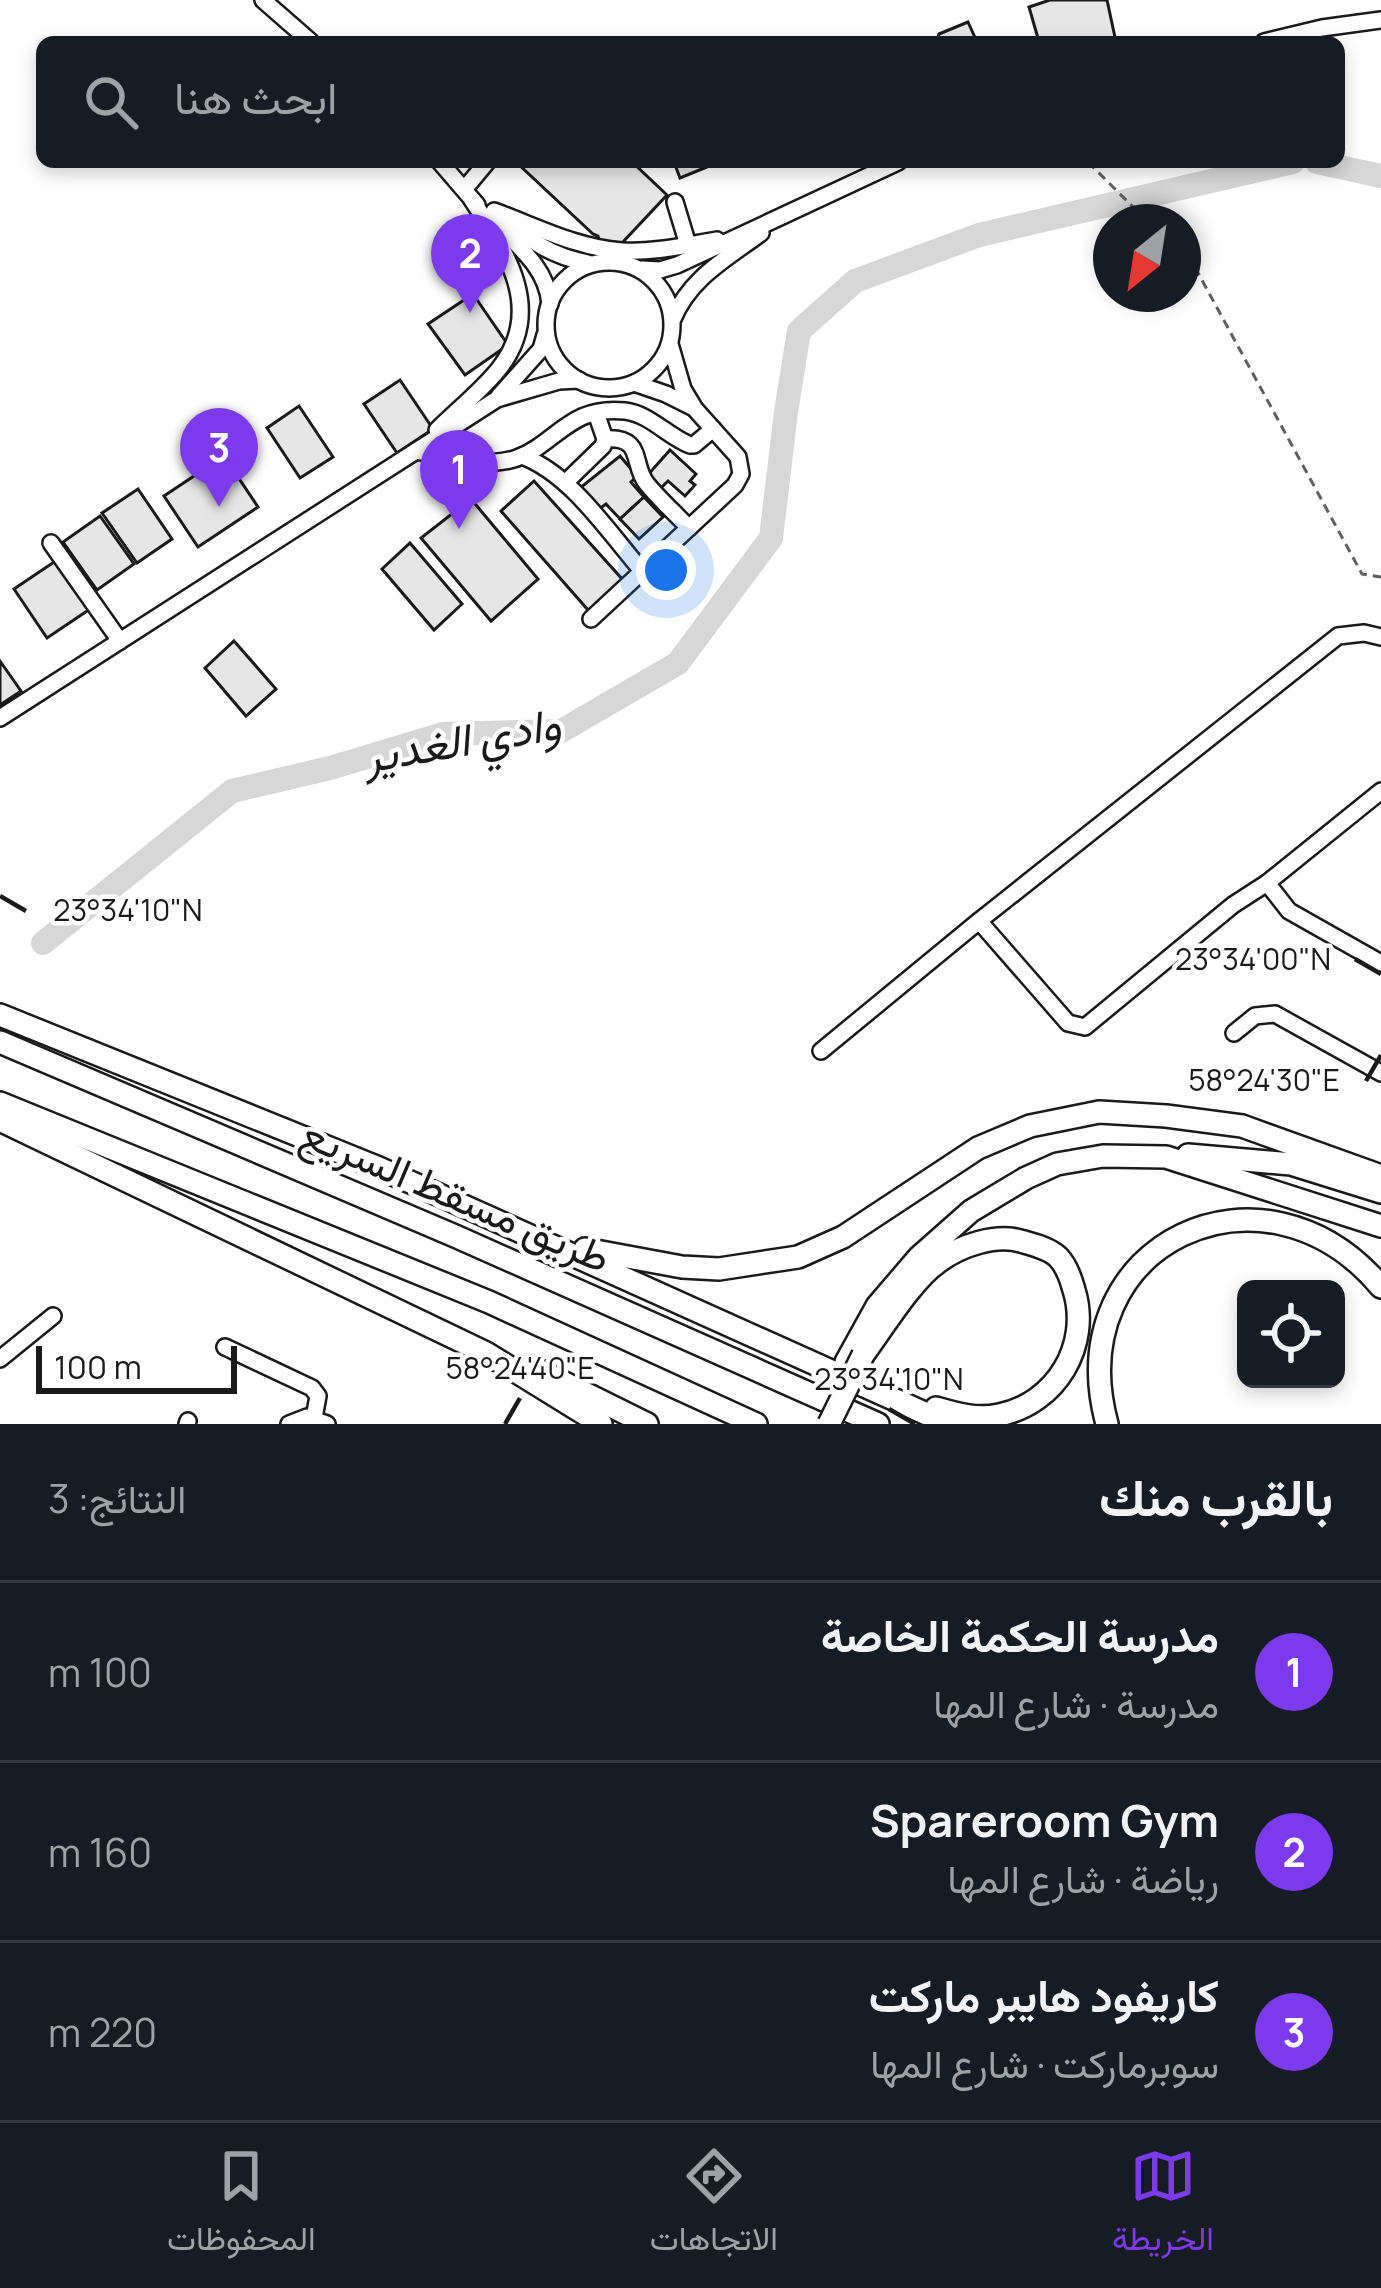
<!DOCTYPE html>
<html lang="ar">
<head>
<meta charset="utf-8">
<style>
  :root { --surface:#171b24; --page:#242831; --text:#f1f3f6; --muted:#9ea1a6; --line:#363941; --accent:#7c3aed }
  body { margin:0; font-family:Manrope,Vazirmatn,sans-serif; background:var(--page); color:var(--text); direction:rtl }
  .controls { position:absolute; right:36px; bottom:36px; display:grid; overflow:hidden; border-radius:18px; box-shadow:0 6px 18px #0003 }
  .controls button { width:108px; height:108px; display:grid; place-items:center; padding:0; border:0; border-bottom:3px solid var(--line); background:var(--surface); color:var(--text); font:60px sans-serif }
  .compass { position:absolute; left:1093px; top:204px; width:108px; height:108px; border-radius:50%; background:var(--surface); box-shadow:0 6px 18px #0003; rotate:210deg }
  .scale { position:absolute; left:36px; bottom:30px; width:201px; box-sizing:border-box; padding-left:12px; border:6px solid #1a1a1a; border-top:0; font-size:33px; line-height:42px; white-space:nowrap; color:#1a1a1a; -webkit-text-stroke:9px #fff; paint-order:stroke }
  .you { position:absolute; left:666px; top:570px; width:42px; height:42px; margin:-30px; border:9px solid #fff; border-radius:50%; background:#1a73e8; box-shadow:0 0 0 18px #1a73e833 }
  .badge { display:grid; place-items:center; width:78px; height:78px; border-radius:50%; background:var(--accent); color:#fff; font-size:39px; font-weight:700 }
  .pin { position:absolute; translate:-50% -99px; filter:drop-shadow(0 3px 6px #0008) }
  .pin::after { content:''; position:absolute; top:63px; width:42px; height:36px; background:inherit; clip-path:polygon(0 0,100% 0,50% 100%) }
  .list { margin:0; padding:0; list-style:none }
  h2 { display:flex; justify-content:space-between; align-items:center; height:156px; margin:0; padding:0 48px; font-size:51px }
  h2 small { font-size:39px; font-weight:400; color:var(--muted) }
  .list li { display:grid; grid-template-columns:78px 1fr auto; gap:36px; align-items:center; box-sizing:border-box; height:180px; padding:0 48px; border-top:3px solid var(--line) }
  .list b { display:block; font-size:45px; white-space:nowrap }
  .list p { margin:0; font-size:39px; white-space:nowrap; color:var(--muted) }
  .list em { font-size:39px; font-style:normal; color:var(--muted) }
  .icon { flex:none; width:66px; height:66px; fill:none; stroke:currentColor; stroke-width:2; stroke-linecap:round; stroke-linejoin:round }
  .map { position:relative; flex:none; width:1381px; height:1424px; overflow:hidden; direction:ltr }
  .search { position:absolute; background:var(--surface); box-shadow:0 6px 18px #0003; left:36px; right:36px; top:36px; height:132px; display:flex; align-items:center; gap:30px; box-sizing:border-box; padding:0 42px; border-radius:18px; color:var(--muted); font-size:45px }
  .sheet { height:696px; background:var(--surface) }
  nav { display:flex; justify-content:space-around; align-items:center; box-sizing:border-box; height:168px; border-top:3px solid var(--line); background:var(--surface); font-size:33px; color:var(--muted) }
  nav a { display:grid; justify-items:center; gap:6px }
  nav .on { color:var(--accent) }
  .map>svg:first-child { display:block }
</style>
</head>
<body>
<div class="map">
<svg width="1381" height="1424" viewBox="0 0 1381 1424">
  <rect width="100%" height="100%" fill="#fff"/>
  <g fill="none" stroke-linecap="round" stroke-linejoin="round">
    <!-- river -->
    <g stroke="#d7d7d7" stroke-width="24">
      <path d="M1317 162 1381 176"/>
      <path d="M43 943 232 791 330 768 443 734 561 731 678 663 771 538 786 412 799 331 855 281 979 235 1293 162"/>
    </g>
  </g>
  <!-- building -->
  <g fill="#e6e6e6" stroke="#1a1a1a" stroke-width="3">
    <path d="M1050 0H1107L1116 42H1039L1029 7Z"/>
    <path d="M968 22 977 42H936L939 34Z"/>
    <path d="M516 162H632L667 195 620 245 599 240 598 236 593 234Z"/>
    <path d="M674 162H719L680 178Z"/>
    <path d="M473 294 508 345 465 375 428 324Z"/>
    <path d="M400 380 433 429 397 453 364 404Z"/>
    <path d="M299 406 333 457 300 478 267 428Z"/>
    <path d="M670 450 696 474 690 481 695 485 685 496 668 481 659 490 645 478Z"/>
    <path d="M224 456 258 507 198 547 164 496Z"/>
    <path d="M620 456 637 476 631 482 644 497 620 519 606 504 598 510 580 488Z"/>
    <path d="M534 481 623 580 589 611 501 511Z"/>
    <path d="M138 489 172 539 137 563 102 513Z"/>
    <path d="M644 497 663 517 639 539 620 519Z"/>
    <path d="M471 499 538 579 491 621 421 538Z"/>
    <path d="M100 516 134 564 97 590 63 542Z"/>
    <path d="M410 543 462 604 434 630 382 569Z"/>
    <path d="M57 560 90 609 47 638 14 589Z"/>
    <path d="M234 641 276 689 246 716 205 668Z"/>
    <path d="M0 661 21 691 0 705Z"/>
  </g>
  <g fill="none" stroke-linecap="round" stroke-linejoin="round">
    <defs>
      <g id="minor">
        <path d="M263 0 311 42"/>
        <path d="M1264 42 1322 28 1381 20"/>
        <path d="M440 162 477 205"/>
        <path d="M467 186 487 162"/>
        <path d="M675 202 688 245"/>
        <path d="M494 211C535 226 577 248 622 251 654 253 686 245 717 240"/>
        <path d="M505 219C534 243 551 256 588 263"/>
        <path d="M494 222C518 246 547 268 550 304"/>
        <circle cx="609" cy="325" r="63"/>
        <path d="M642 269 660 270 677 265 898 162"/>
        <path d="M673 319C690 278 726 259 761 233"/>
        <path d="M634 383 666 394 692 407"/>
        <path d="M499 396 541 349 545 335"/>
        <path d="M437 430C457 410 480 392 498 370 546 311 507 253 472 200"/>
        <path d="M605 439C645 436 631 465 647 484 660 500 675 513 689 528"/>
        <path d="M416 451C447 456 486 469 517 458 557 443 570 405 625 411 650 414 667 436 690 445H694L713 429"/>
        <path d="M522 456C571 474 609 533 643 572"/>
        <path d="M565 483 603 446 605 439 596 413"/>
        <path d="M51 543 120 641"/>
        <path d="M591 619 735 485 741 474 738 457 695 409 683 389 670 344"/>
        <path d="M0 718 497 399 559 381 579 380"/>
        <path d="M1267 883 1381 791"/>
        <path d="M979 921 1338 636 1364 633 1381 637"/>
        <path d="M1234 1033 1255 1016 1275 1014 1381 1073"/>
        <path d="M821 1051 979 921 1068 1023 1085 1027 1233 905 1267 883 1289 911 1381 963"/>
        <path d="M225 1347 312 1388 318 1396 314 1418"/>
        <path d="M0 1359 53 1316"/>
        <path d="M187 1424 188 1421"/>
        <path d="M289 1424 307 1417 327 1424"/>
      </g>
      <g id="highway">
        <path d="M0 1015 379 1168 949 1424"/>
        <path d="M0 1042 455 1236 878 1424"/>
        <path d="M0 1103 489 1302 756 1424"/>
        <path d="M0 1120 486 1353 601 1424"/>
        <path d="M1188 1155 1291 1164 1381 1192"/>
        <path d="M585 1249 682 1267 719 1269 798 1257 843 1237 978 1148 1030 1126 1099 1112 1166 1116 1242 1126 1381 1176"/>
        <path d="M863 1355C883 1328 912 1280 938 1262 961 1245 997 1233 1024 1242 1035 1245 1050 1249 1058 1257 1066 1265 1071 1279 1074 1290 1091 1345 1056 1404 999 1415 977 1420 957 1414 936 1408"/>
        <path d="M846 1362 877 1306 919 1257 971 1211 1026 1178 1057 1164 1103 1156 1166 1157 1381 1226"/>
        <path d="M532 1367 647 1424"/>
        <path d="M1107 1424C1058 1243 1264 1147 1381 1287"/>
      </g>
    </defs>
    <!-- minor casing -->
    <use href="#minor" stroke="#1a1a1a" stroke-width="20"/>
    <!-- highway casing -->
    <use href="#highway" stroke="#1a1a1a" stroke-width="26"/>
    <!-- path -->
    <g stroke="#5f5f5f" stroke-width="3" stroke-dasharray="9 6" stroke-linecap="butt">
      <path d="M1088 162 1148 222"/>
      <path d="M1183 258 1197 271 1362 574 1381 577"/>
    </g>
    <!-- minor -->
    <use href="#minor" stroke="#fff" stroke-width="15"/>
    <!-- highway -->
    <use href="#highway" stroke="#fff" stroke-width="21"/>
    <defs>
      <path id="highway-bridge" d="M829 1424 863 1355"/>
    </defs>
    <!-- highway-bridge casing -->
    <use href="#highway-bridge" stroke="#1a1a1a" stroke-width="26" stroke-linecap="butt"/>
    <!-- highway-bridge -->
    <use href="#highway-bridge" stroke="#fff" stroke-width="21"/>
  </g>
  <!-- ticks -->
  <path fill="none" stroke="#1a1a1a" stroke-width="4.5" d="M0 896 26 911M1355 959 1381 974M1366 1081 1381 1055M889 1409 915 1424M505 1424 520 1398"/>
  <g text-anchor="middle" stroke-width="9" stroke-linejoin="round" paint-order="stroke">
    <!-- street labels -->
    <g font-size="42" fill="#1a1a1a" stroke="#fff">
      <text transform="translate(456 1195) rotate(23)" y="15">طريق مسقط السريع</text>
    </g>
    <!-- water labels -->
    <g font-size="45" font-style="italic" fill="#1a1a1a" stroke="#fff">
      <text transform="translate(462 740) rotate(-10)" y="16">وادي الغدير</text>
    </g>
  </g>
  <g font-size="30" text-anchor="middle" fill="#1a1a1a" stroke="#fff" stroke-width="9" stroke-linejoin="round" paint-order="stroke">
    <text x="128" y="921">23°34'10"N</text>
    <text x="1253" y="970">23°34'00"N</text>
    <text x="1264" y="1091">58°24'30"E</text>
    <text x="520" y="1379">58°24'40"E</text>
    <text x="889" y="1390">23°34'10"N</text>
  </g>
</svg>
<div class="controls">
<button><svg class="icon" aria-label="locate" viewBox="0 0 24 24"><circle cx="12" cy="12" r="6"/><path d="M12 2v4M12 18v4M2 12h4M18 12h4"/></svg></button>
</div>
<svg class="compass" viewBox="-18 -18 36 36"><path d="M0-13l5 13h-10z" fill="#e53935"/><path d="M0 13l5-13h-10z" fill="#9ea1a6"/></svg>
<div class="scale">100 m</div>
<div class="you"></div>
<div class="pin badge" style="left:459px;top:529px">1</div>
<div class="pin badge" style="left:470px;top:313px">2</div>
<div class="pin badge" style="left:219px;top:507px">3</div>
<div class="search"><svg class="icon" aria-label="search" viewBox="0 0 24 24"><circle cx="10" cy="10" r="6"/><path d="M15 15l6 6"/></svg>ابحث هنا</div>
</div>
<section class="sheet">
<h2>بالقرب منك<small>النتائج: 3</small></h2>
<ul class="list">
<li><span class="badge">1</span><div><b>مدرسة الحكمة الخاصة</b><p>مدرسة · شارع المها</p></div><em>100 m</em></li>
<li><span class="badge">2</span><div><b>Spareroom Gym</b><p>رياضة · شارع المها</p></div><em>160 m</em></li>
<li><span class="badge">3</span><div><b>كاريفود هايبر ماركت</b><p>سوبرماركت · شارع المها</p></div><em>220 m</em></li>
</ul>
</section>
<nav>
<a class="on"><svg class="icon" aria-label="map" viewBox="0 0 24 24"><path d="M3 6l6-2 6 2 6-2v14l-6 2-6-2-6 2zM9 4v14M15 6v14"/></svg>الخريطة</a>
<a><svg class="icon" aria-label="directions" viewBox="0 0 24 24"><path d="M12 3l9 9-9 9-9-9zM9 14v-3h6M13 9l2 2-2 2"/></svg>الاتجاهات</a>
<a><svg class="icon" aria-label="saved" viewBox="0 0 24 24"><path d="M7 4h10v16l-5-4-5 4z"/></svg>المحفوظات</a>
</nav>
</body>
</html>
